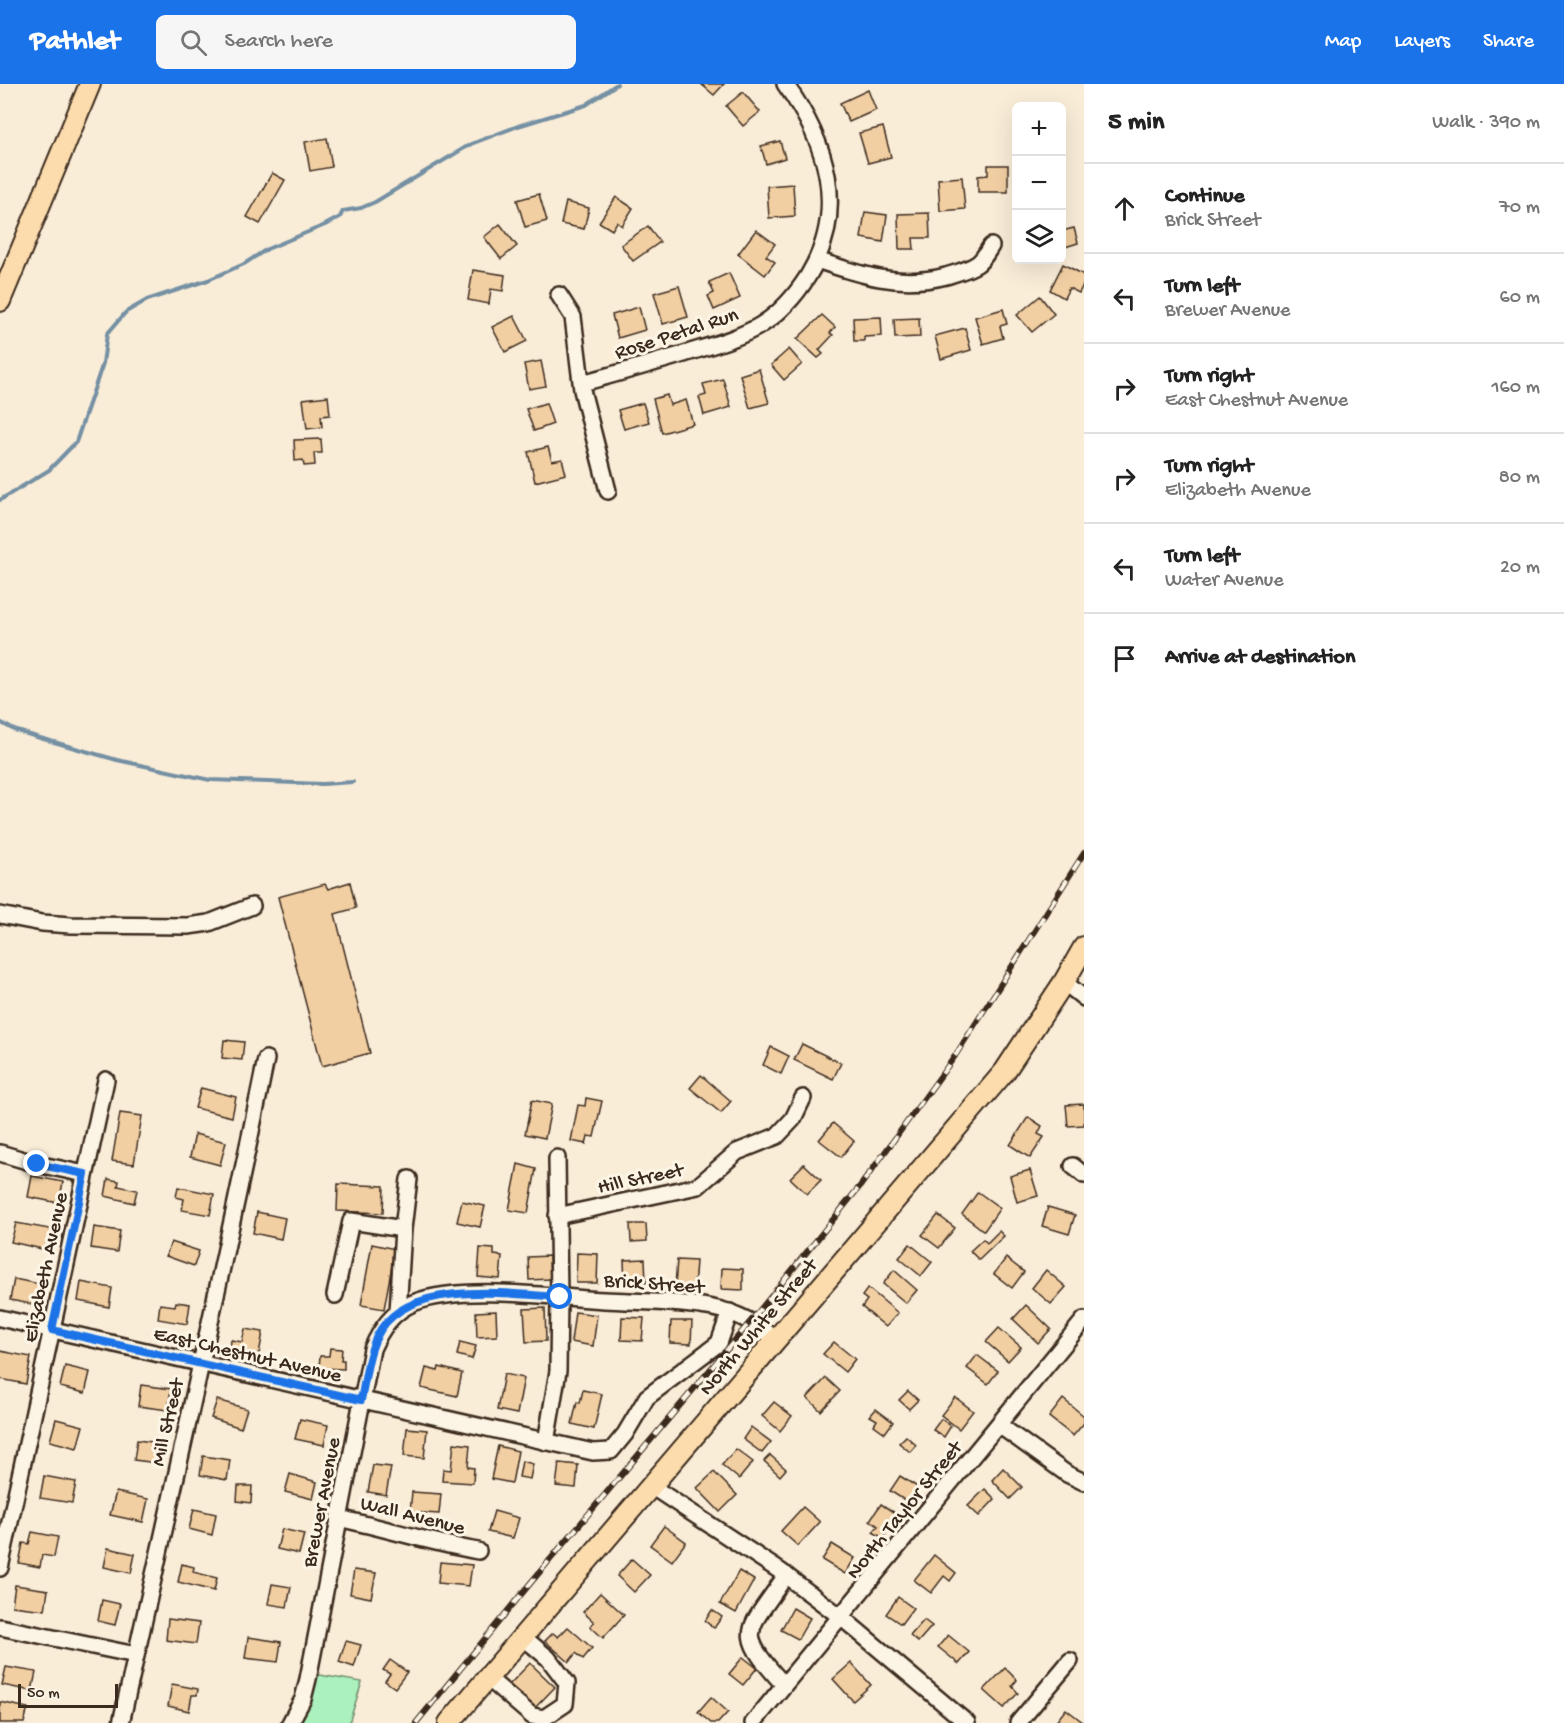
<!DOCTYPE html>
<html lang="en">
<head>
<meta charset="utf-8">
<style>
  :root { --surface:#fff; --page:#f6f6f6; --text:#222; --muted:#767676; --line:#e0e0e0; --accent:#1a73e8 }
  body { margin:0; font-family:"Gochi Hand",sans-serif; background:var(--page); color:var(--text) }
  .controls { position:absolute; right:18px; top:18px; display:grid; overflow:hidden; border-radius:9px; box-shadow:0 6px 24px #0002 }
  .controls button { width:54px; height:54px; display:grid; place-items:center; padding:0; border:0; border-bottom:2px solid var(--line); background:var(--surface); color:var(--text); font:30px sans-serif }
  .scale { position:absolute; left:18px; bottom:15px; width:100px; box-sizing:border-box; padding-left:6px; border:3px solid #3b2a1e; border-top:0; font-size:16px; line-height:21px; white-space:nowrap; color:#3b2a1e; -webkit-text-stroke:4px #fcf5e5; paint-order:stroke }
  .stop { position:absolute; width:18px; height:18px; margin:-14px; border:4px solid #1a73e8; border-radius:50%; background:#fff }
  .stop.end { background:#1a73e8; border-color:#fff; box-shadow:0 2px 6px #0008 }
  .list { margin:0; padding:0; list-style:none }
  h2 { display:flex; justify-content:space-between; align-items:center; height:78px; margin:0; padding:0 24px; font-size:26px }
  h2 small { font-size:20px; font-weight:400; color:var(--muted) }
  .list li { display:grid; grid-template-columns:39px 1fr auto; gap:18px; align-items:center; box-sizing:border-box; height:90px; padding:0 24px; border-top:2px solid var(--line) }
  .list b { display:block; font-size:22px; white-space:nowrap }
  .list p { margin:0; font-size:20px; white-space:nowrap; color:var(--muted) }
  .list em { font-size:20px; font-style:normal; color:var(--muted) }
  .icon { flex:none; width:33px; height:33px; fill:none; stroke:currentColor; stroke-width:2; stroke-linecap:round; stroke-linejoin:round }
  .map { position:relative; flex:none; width:1084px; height:1639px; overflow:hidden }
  header { display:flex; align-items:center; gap:36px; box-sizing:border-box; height:84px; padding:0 30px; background:var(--accent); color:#fff }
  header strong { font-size:28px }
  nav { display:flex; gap:33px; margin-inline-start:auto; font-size:21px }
  .search { width:420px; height:54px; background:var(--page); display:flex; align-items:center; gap:15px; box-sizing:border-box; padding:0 21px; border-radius:9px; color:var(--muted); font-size:22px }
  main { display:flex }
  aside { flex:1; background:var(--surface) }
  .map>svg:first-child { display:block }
</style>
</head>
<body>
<header>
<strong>Pathlet</strong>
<div class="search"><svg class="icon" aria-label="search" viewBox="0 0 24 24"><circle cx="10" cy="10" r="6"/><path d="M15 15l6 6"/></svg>Search here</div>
<nav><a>Map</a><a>Layers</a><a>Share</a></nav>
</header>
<main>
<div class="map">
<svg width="1084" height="1639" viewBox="0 0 1084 1639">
  <rect width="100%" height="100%" fill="#faedd8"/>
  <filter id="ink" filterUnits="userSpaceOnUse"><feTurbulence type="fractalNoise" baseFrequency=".0167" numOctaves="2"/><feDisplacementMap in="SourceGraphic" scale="12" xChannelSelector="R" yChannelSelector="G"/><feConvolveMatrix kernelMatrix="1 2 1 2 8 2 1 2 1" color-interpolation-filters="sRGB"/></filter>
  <g filter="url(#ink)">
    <!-- green -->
    <path fill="#aaf1bd" stroke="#728e6e" stroke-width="1.5" d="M314 1590 362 1598 349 1639H299Z"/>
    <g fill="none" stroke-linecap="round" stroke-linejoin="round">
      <!-- stream -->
      <g stroke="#7590a3" stroke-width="4">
        <path d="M0 416 49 386 76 358 103 279 107 250 126 228 147 216 208 196 244 180 267 165 325 141 340 133 343 127 361 124 375 118 471 60 518 42 586 21 617 0"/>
        <path d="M0 638 14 646 40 654 117 676 210 696 323 700 353 698"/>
      </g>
    </g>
    <!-- building -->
    <g fill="#f2cfa3" stroke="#3b2a1e" stroke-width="1.5">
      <path d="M701 0H724L714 11Z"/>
      <path d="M868 6 876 26 849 38 840 19Z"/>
      <path d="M743 8 760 28 743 42 726 22Z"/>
      <path d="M883 43 891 73 868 79 859 49Z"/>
      <path d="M327 54 332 83 310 87 305 58Z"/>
      <path d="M780 57 785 74 766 80 761 62Z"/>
      <path d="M988 81H1008V108H978V92L988 91Z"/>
      <path d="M272 89 285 96 260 140 247 133Z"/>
      <path d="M962 93 965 125 940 127 938 95Z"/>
      <path d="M793 100 795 132 769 134 767 102Z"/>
      <path d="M539 110 547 137 525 143 517 116Z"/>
      <path d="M616 113 633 124 622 142 617 138 612 146 599 138Z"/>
      <path d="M566 118 589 124 584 145 561 140Z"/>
      <path d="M865 128 887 131 883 158 861 154Z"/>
      <path d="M929 129 930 154H913L914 165H899L898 130Z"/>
      <path d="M500 140 517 162 501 175 484 153Z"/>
      <path d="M648 142 660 158 633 177 621 161Z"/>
      <path d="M1074 144 1078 159 1062 164V147Z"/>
      <path d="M756 146 775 160 766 172 775 178 765 191 738 170Z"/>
      <path d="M1063 180 1084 191V199L1079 209 1069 204 1064 214 1050 206Z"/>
      <path d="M473 186 505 191 503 207 491 205 489 220 468 216Z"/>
      <path d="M729 189 740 214 714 226 708 212 714 209 709 198Z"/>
      <path d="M679 202 688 233 663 240 654 209Z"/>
      <path d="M1040 212 1054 230 1032 248 1017 231Z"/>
      <path d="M639 223 645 246 618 254 612 231Z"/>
      <path d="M1003 225 1007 240 1000 242 1003 254 983 260 975 233Z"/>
      <path d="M822 231 835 243 830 249 833 251 819 266 823 270 818 274 797 255Z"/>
      <path d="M514 232 527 257 505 268 492 243Z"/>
      <path d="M881 233 882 252 864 253V257H854L853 234Z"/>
      <path d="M919 234 920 253 895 254 894 235Z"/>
      <path d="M965 244 971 266 941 275 935 252Z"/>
      <path d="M789 265 802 280 784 296 771 281Z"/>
      <path d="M541 277 546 302 529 305 524 280Z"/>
      <path d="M759 285 769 319 750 324 740 291Z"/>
      <path d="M723 295 731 323 704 331 699 313 706 311 703 300Z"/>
      <path d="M667 311 670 321 686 316 693 340 662 349 653 315Z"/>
      <path d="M328 312 330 331 321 332 322 343 307 345 303 315Z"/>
      <path d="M546 319 553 340 534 347 526 325Z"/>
      <path d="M643 319 649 338 624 345 618 326Z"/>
      <path d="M321 355 322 369H314L315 381 304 382 303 376 295 377 294 356Z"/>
      <path d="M548 363 552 377 562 375 566 390 535 398 528 368Z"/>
      <path d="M350 798 356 824 335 830 370 969 322 982 278 813 325 800 328 805Z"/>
      <path d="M224 956 244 958 242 976 222 974Z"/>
      <path d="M802 960 841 979 833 995 794 976Z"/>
      <path d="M771 963 789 972 781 990 763 981Z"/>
      <path d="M701 991 731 1017 721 1029 690 1004Z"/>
      <path d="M201 1004 236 1013 232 1033 195 1024Z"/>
      <path d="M586 1014 602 1017 594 1053 588 1052 586 1060 571 1057 578 1021 585 1022Z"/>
      <path d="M532 1016 552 1020 545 1054 525 1050Z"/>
      <path d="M1084 1020V1041L1068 1042 1066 1021Z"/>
      <path d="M120 1029 142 1032 134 1080 112 1077Z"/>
      <path d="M1028 1033 1042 1042 1038 1050 1044 1053 1030 1074 1010 1061Z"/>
      <path d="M833 1039 854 1057 841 1073 819 1056Z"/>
      <path d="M195 1050 226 1058 220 1081 190 1073Z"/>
      <path d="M518 1080 536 1085 528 1129 509 1126Z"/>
      <path d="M804 1080 821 1096 807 1110 790 1094Z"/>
      <path d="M1030 1086 1038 1112 1017 1118 1010 1092Z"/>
      <path d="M32 1092 63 1098 59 1119 28 1113Z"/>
      <path d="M108 1095 119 1097 118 1102 137 1106 134 1119 105 1112Z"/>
      <path d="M338 1100 384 1102 383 1129 337 1127Z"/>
      <path d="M178 1103 214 1110 210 1131 182 1126 184 1115 176 1113Z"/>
      <path d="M978 1108 1000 1124 984 1147 962 1130Z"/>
      <path d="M462 1117 485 1122 480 1143 457 1138Z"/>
      <path d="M1048 1123 1075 1131 1069 1150 1042 1142Z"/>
      <path d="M257 1128 285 1134 281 1155 253 1149Z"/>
      <path d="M938 1131 955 1144 939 1164 922 1151Z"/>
      <path d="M16 1139 55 1146 51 1167 11 1158Z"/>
      <path d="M630 1140H646L647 1157 631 1158Z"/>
      <path d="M94 1143 120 1147 117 1168 91 1164Z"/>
      <path d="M999 1147 1004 1152 979 1176 970 1167 983 1155 987 1159Z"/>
      <path d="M171 1158 199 1167 194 1182 166 1172Z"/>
      <path d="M372 1160 395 1165 384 1225 361 1221Z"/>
      <path d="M910 1160 932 1178 921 1192 899 1174Z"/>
      <path d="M480 1164 494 1165V1171L502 1172 500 1195 478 1193Z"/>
      <path d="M577 1169 598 1170 597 1199H576Z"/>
      <path d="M549 1172 550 1195 529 1196 528 1173Z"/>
      <path d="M1006 1174 1024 1188 1012 1204 994 1190Z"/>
      <path d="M645 1175 646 1199 625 1200 624 1176Z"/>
      <path d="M677 1176 696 1177 694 1204 675 1202Z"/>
      <path d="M722 1184 743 1185V1206L721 1205Z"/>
      <path d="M894 1186 917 1206 906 1219 883 1200Z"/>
      <path d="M1046 1186 1066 1203 1051 1220 1032 1204Z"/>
      <path d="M14 1195 40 1200 36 1221 10 1216Z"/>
      <path d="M81 1198 112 1204 109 1223 78 1217Z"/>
      <path d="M868 1204 898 1229 886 1243 862 1223 867 1216 862 1212Z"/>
      <path d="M176 1218 190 1220 187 1240 158 1235 160 1220 175 1222Z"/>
      <path d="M1026 1221 1051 1245 1038 1259 1013 1235Z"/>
      <path d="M545 1224 546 1257 526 1258 524 1225Z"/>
      <path d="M496 1227 497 1252 477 1253 476 1228Z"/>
      <path d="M575 1228 597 1231 593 1262 571 1258Z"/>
      <path d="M622 1233 644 1234 642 1257 621 1256Z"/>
      <path d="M671 1237H692L691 1260 670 1259Z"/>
      <path d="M999 1244 1021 1263 1008 1277 986 1258Z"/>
      <path d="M245 1245 263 1248 259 1270 230 1265 231 1256 242 1258Z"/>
      <path d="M460 1258 476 1262 472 1275 457 1271Z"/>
      <path d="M834 1258 855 1275 845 1288 823 1270Z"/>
      <path d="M330 1264 342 1265 341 1276H344V1285L319 1284 320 1272H329Z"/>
      <path d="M0 1267 31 1273 26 1300 0 1295Z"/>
      <path d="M977 1271 998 1287 988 1300 967 1284Z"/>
      <path d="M65 1282 90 1288 85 1309 60 1303Z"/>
      <path d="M439 1283 462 1289 457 1312 421 1304 426 1284 438 1287Z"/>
      <path d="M504 1290 524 1294 517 1330 497 1326Z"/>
      <path d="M826 1294 840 1307 821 1327 807 1314Z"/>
      <path d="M141 1301 171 1305 168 1326 138 1322Z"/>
      <path d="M583 1306 602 1310 594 1345 572 1340 577 1318 580 1319Z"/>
      <path d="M908 1307 918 1316 909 1325 899 1316Z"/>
      <path d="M955 1313 973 1327 959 1345 941 1331Z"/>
      <path d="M1063 1315 1084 1332V1339L1073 1352 1049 1333Z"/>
      <path d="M217 1316 247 1325 241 1344 211 1334Z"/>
      <path d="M774 1318 792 1332 780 1347 762 1332Z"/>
      <path d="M876 1325 893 1338 885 1349 874 1341 877 1336 870 1332Z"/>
      <path d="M56 1335 83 1342 77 1364 50 1357Z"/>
      <path d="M300 1335 328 1341 324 1361 295 1355Z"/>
      <path d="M941 1335 951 1342 944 1353 933 1346Z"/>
      <path d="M751 1343 771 1358 762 1369 743 1355Z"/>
      <path d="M407 1344 427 1346 424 1374 404 1372Z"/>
      <path d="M906 1352 916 1361 910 1368 899 1359Z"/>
      <path d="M137 1356 160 1359 157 1379 134 1376Z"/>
      <path d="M454 1359 470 1361 468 1383 474 1384 473 1399 442 1397 443 1385 451 1386Z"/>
      <path d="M498 1362 518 1367 512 1399 491 1395Z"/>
      <path d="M736 1365 753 1378 739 1395 722 1381Z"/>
      <path d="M770 1371 786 1385 780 1392 764 1377Z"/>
      <path d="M203 1372 230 1376 227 1396 200 1391Z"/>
      <path d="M522 1377 533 1380 530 1395 519 1393Z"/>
      <path d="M559 1379 578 1381 576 1404 556 1402Z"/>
      <path d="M373 1381 391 1383 386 1411 368 1408Z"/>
      <path d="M1003 1384 1022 1403 1010 1415 992 1396Z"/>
      <path d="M714 1388 737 1411 720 1428 697 1404Z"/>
      <path d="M290 1390 317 1398 313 1415 285 1408Z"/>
      <path d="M44 1392 76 1398 72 1419 40 1414Z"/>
      <path d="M900 1392 919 1404 909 1419 890 1407Z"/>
      <path d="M238 1402H252L251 1419 237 1417Z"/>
      <path d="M985 1405 995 1415 979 1432 968 1422Z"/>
      <path d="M116 1408 148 1415 143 1438 110 1431Z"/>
      <path d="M412 1408 441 1410 439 1430 410 1428Z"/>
      <path d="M881 1420 898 1431 883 1454 873 1448 878 1442 870 1436Z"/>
      <path d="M803 1423 820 1438 798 1462 781 1447Z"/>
      <path d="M194 1425 216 1430 212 1451 189 1445Z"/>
      <path d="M494 1427 519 1434 513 1454 488 1448Z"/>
      <path d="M664 1442 686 1458 672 1477 650 1461Z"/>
      <path d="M282 1445 304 1450 299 1470 277 1465Z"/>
      <path d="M32 1448 58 1453 54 1473 42 1471 40 1483 19 1479 23 1459 29 1460Z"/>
      <path d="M832 1460 855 1474 845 1490 822 1476Z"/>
      <path d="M108 1464 135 1470 131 1489 104 1483Z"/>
      <path d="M934 1471 956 1489 950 1497 944 1492 931 1509 914 1496Z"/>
      <path d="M632 1475 650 1491 634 1508 617 1492Z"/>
      <path d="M440 1478 472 1481 469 1502 438 1499Z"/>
      <path d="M182 1480 194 1483 193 1488 217 1494 214 1507 178 1498Z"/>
      <path d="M354 1486 376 1489 371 1514 350 1510Z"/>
      <path d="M739 1487 754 1496 736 1529 720 1520Z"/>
      <path d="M272 1500 291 1503 287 1523 268 1520Z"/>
      <path d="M15 1501 48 1506 45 1526 12 1522Z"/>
      <path d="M600 1509 624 1531 603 1554 590 1542 594 1538 583 1528Z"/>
      <path d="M898 1513 913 1524 901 1540 886 1530Z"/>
      <path d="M102 1516 120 1520 115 1541 98 1537Z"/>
      <path d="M793 1524 810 1534 798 1555 781 1546Z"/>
      <path d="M712 1526 722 1533 714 1544 705 1537Z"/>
      <path d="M168 1535 199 1539 196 1560 166 1556Z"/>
      <path d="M924 1536 932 1542 918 1558 910 1552Z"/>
      <path d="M568 1543 592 1564 583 1575 576 1569 569 1578 545 1557 553 1549 558 1553Z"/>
      <path d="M948 1551 969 1568 959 1580 938 1563Z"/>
      <path d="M248 1553 281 1558 278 1578 245 1574Z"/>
      <path d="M346 1557 361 1561 354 1583 339 1578Z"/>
      <path d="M743 1573 757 1584 743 1601 729 1590Z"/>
      <path d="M390 1576 407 1588 395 1604 385 1597 390 1590 383 1586Z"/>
      <path d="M530 1579 555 1603 531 1628 506 1604Z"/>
      <path d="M851 1579 871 1601 853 1617 833 1595Z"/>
      <path d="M6 1583 36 1588 32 1607 2 1601Z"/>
      <path d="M1005 1584 1017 1596 1012 1602 1018 1609 1004 1624 984 1606Z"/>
      <path d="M172 1600 198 1605 197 1611H192L189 1627 168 1622Z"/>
      <path d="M711 1613 728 1628 718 1639H711L698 1628Z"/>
      <path d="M0 1618 28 1624 24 1639H0Z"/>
      <path d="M1066 1625 1084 1639H1055Z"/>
    </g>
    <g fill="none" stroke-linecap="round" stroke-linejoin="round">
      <defs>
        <g id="minor">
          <path d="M817 176C860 191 900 204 946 192 956 189 968 186 977 180 983 176 987 168 991 162"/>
          <path d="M559 211 573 233 582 306 608 407"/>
          <path d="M582 299C616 290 650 280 684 270 709 262 738 255 761 241 780 229 796 211 808 192 848 126 827 58 785 0"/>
          <path d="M0 831 42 839 71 841 188 842 209 839 252 822"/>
          <path d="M1064 898 1084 914"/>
          <path d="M0 1069 37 1080 85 1090"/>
          <path d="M1073 1082 1084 1091"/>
          <path d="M557 1132 698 1102 737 1068 777 1052 793 1035 803 1014"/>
          <path d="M335 1211 351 1137 403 1145"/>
          <path d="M398 1228 403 1145 409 1095"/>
          <path d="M0 1234 593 1368 611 1367 625 1350 647 1313 719 1259 730 1228"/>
          <path d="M999 1341 1067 1390 1084 1398"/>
          <path d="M546 1358 558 1287 559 1213 557 1074"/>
          <path d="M651 1402 780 1487 841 1533 967 1639"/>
          <path d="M338 1434C385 1444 431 1459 478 1467"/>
          <path d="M0 1484 106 996"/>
          <path d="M0 1543 136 1571"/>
          <path d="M488 1594 532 1632 544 1634 565 1620 567 1599 548 1574 523 1553"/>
          <path d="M784 1601C733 1545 748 1549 786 1491"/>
          <path d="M121 1639C170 1418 221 1197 266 975"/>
          <path d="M290 1639 303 1615 308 1595 372 1265C381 1245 392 1228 413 1219 462 1200 551 1213 604 1216 640 1218 677 1217 713 1224 739 1229 756 1240 777 1256"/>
          <path d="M753 1639 1084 1236"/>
          <path d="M1018 1639 1070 1577"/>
        </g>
        <g id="major">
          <path d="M0 217 90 0"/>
          <path d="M449 1639 1005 987 1064 898 1084 863"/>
        </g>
      </defs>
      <!-- minor casing -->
      <use href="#minor" stroke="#3b2a1e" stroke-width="20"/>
      <!-- major casing -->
      <use href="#major" stroke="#3b2a1e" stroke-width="24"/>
      <!-- minor -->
      <use href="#minor" stroke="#fcf5e5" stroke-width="15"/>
      <!-- major -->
      <use href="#major" stroke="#fcdcac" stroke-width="20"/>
      <defs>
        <path id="rail" d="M416 1639 533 1496 751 1237 861 1101 955 972 1084 769"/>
      </defs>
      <!-- rail casing -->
      <use href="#rail" stroke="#3b2a1e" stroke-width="6"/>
      <!-- rail -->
      <use href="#rail" stroke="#fcf5e5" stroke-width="4" stroke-dasharray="11" stroke-linecap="butt"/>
    </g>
  </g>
  <g fill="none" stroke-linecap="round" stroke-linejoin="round" filter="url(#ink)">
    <!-- route -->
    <path stroke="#1a73e8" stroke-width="8" d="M37 1080 85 1090 52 1246 361 1316C366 1293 368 1265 381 1245 414 1196 509 1210 560 1213"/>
  </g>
  <g text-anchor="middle" stroke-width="6" stroke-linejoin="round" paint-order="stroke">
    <!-- street labels -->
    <g font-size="21" fill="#3b2a1e" stroke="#fcf5e5">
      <text transform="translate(676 248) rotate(-18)" y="7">Rose Petal Run</text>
      <text transform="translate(640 1093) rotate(-12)" y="7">Hill Street</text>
      <text transform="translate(44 1183) rotate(-78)" y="7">Elizabeth Avenue</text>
      <text transform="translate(654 1198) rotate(4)" y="7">Brick Street</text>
      <text transform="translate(757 1242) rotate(-50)" y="7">North White Street</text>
      <text transform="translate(248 1269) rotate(13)" y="7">East Chestnut Avenue</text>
      <text transform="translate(166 1338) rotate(-77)" y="7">Mill Street</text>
      <text transform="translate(320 1418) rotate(-79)" y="7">Brewer Avenue</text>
      <text transform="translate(903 1425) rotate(-51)" y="7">North Taylor Street</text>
      <text transform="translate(413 1430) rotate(14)" y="7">Wall Avenue</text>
    </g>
  </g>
</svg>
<div class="controls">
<button>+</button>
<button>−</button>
<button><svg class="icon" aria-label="layers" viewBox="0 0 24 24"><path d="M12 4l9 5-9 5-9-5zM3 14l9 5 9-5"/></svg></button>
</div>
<div class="scale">50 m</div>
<div class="stop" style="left:560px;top:1213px"></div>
<div class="stop end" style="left:37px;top:1080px"></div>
</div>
<aside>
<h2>5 min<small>Walk · 390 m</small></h2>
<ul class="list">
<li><svg class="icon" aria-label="ahead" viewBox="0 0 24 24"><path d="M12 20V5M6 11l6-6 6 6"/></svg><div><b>Continue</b><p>Brick Street</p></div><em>70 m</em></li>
<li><svg class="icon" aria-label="left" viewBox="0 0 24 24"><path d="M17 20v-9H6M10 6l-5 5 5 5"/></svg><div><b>Turn left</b><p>Brewer Avenue</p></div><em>60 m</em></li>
<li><svg class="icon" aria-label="right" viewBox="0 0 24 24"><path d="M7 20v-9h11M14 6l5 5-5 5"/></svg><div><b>Turn right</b><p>East Chestnut Avenue</p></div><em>160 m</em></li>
<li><svg class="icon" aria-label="right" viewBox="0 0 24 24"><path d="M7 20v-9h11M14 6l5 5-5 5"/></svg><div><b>Turn right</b><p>Elizabeth Avenue</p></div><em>80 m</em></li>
<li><svg class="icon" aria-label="left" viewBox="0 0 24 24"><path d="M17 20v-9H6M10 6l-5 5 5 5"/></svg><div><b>Turn left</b><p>Water Avenue</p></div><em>20 m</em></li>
<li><svg class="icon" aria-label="arrive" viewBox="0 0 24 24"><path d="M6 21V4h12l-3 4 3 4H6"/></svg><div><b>Arrive at destination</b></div></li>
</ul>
</aside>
</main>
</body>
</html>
